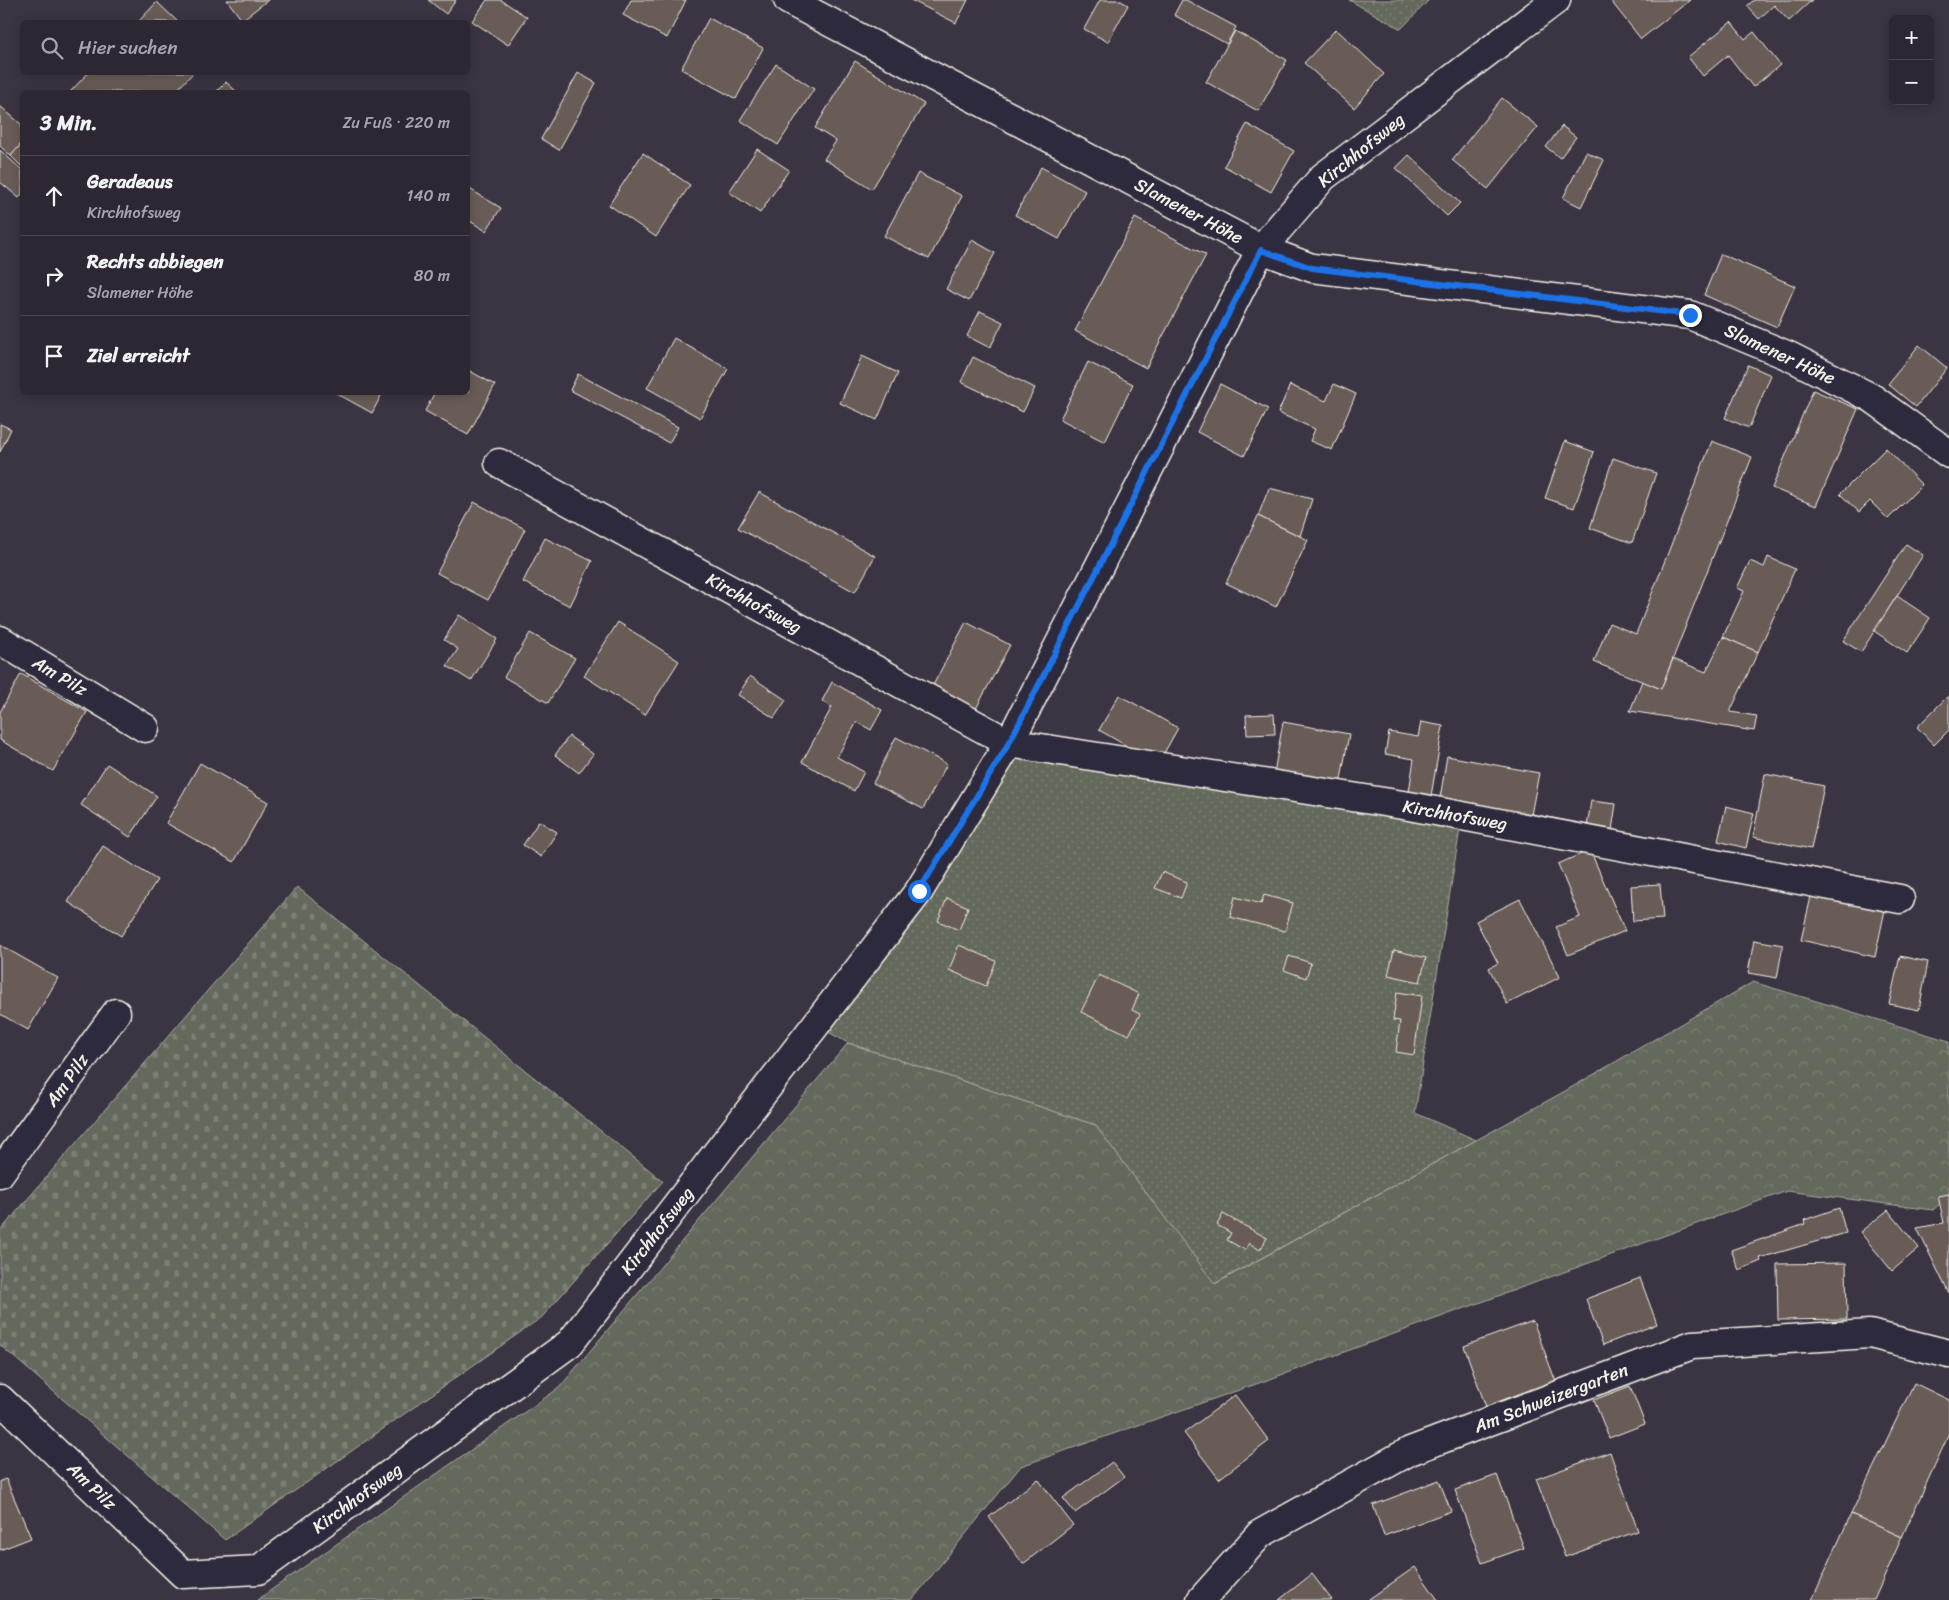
<!DOCTYPE html>
<html lang="de">
<head>
<meta charset="utf-8">
<style>
  :root { --surface:#2c2732; --page:#38333e; --text:#f1f3f6; --muted:#a6a5ac; --line:#48444d }
  body { margin:0; font-family:Sriracha,sans-serif; background:var(--page); color:var(--text) }
  .controls { position:absolute; right:15px; top:15px; display:grid; overflow:hidden; border-radius:8px; box-shadow:0 2px 12px #0003 }
  .controls button { width:45px; height:45px; display:grid; place-items:center; padding:0; border:0; border-bottom:1px solid var(--line); background:var(--surface); color:var(--text); font:25px sans-serif }
  .stop { position:absolute; width:15px; height:15px; margin:-11px; border:4px solid #1a73e8; border-radius:50%; background:#fff }
  .stop.end { background:#1a73e8; border-color:#fff; box-shadow:0 1px 5px #0008 }
  .list { margin:0; padding:0; list-style:none }
  h2 { display:flex; justify-content:space-between; align-items:center; height:65px; margin:0; padding:0 20px; font-size:21px }
  h2 small { font-size:16px; font-weight:400; color:var(--muted) }
  .list li { display:grid; grid-template-columns:32px 1fr auto; gap:15px; align-items:center; box-sizing:border-box; height:80px; padding:0 20px; border-top:1px solid var(--line) }
  .list b { display:block; font-size:19px; white-space:nowrap }
  .list p { margin:0; font-size:16px; white-space:nowrap; color:var(--muted) }
  .list em { font-size:16px; font-style:normal; color:var(--muted) }
  .icon { flex:none; width:28px; height:28px; fill:none; stroke:currentColor; stroke-width:2; stroke-linecap:round; stroke-linejoin:round }
  .map { position:relative; flex:none; width:1949px; height:1600px; overflow:hidden }
  .search { position:absolute; background:var(--surface); box-shadow:0 2px 12px #0003; left:20px; top:20px; width:450px; height:55px; display:flex; align-items:center; gap:12px; box-sizing:border-box; padding:0 18px; border-radius:8px; color:var(--muted); font-size:19px }
  .panel { position:absolute; background:var(--surface); box-shadow:0 2px 12px #0003; left:20px; top:90px; width:450px; height:305px; border-radius:8px }
  .map>svg:first-child { display:block }
</style>
</head>
<body>
<div class="map">
<svg width="1949" height="1600" viewBox="0 0 1949 1600">
  <defs>
    <pattern id="grass-dots" width="8" height="8" patternUnits="userSpaceOnUse" patternTransform="scale(1.25)"><rect width="8" height="8" fill="#64695b"/><path d="M2 2h.1M6 6h.1" fill="none" stroke="#7b7f73" stroke-width="1.8" stroke-linecap="round"/></pattern>
    <pattern id="forest-crowns" width="20" height="18" patternUnits="userSpaceOnUse" patternTransform="scale(1.25)"><rect width="20" height="18" fill="#64695b"/><path d="M2 6a3 3 0 1 1 6 0M12 15a3 3 0 1 1 6 0" fill="none" stroke="#7b7f73"/></pattern>
    <pattern id="cemetery-stones" width="16" height="16" patternUnits="userSpaceOnUse" patternTransform="scale(1.25)"><rect width="16" height="16" fill="#64695b"/><path d="M2 7V4a2 2 0 0 1 4 0v3zM10 15v-3a2 2 0 0 1 4 0v3z" fill="#7b7f73"/></pattern>
  </defs>
  <rect width="100%" height="100%" fill="#3b3442"/>
  <filter id="ink" filterUnits="userSpaceOnUse"><feTurbulence type="fractalNoise" baseFrequency=".02" numOctaves="2"/><feDisplacementMap in="SourceGraphic" scale="10" xChannelSelector="R" yChannelSelector="G"/><feConvolveMatrix kernelMatrix="1 2 1 2 8 2 1 2 1" color-interpolation-filters="sRGB"/></filter>
  <g filter="url(#ink)">
    <!-- grass -->
    <g fill="url(#grass-dots)" stroke="#acada2">
      <path d="M1349 0H1429L1401 29Z"/>
      <path d="M1009 743 1462 816 1415 1113 1476 1140 1214 1284 1095 1125 848 1043 816 1025Z"/>
    </g>
    <!-- forest -->
    <path fill="url(#forest-crowns)" stroke="#acada2" d="M1753 982 1949 1041V1196L1933 1210 1787 1191 1259 1383 1021 1466 912 1600H257L559 1388 848 1043 1095 1125 1215 1284 1567 1090Z"/>
    <!-- cemetery -->
    <path fill="url(#cemetery-stones)" stroke="#acada2" d="M297 887 663 1181 542 1317 225 1540 0 1345V1231Z"/>
    <!-- building -->
    <g fill="#695b57" stroke="#f4f1e8">
      <path d="M227 0H268L242 20Z"/>
      <path d="M428 0H456L446 14Z"/>
      <path d="M487 0H501L527 17 508 45 472 21Z"/>
      <path d="M631 0H686L667 38 623 15Z"/>
      <path d="M911 0H968L956 23Z"/>
      <path d="M1100 0H1119L1128 5 1108 42 1084 29Z"/>
      <path d="M1182 0H1186L1236 27 1227 44 1174 15Z"/>
      <path d="M1610 0H1690L1641 39Z"/>
      <path d="M1754 0H1812L1789 21 1774 5 1759 19 1747 6Z"/>
      <path d="M157 2 178 22H138Z"/>
      <path d="M709 18 763 48 736 99 681 69Z"/>
      <path d="M1731 22 1745 39 1754 32 1780 65 1753 87 1728 55 1703 76 1688 57Z"/>
      <path d="M1336 29 1384 74 1354 108 1304 63Z"/>
      <path d="M1235 31 1287 60 1258 111 1206 82Z"/>
      <path d="M855 61 924 104 872 189 824 159 836 141 815 128Z"/>
      <path d="M776 64 814 89 778 145 740 120Z"/>
      <path d="M89 72H194L175 92H70Z"/>
      <path d="M578 73 596 83 559 150 541 139Z"/>
      <path d="M226 82 237 92H216Z"/>
      <path d="M1502 98 1538 127 1488 189 1452 160Z"/>
      <path d="M0 106 22 125V143L11 156 0 146Z"/>
      <path d="M1247 124 1294 151 1271 192 1224 166Z"/>
      <path d="M1562 126 1576 137 1560 158 1546 147Z"/>
      <path d="M22 143V167L11 156Z"/>
      <path d="M757 149 789 170 760 213 729 192Z"/>
      <path d="M0 150 22 170V194L19 198 0 182Z"/>
      <path d="M1586 152 1604 160 1581 207 1563 198Z"/>
      <path d="M643 153 690 185 656 237 609 205Z"/>
      <path d="M1409 155 1460 203 1447 216 1396 168Z"/>
      <path d="M1041 167 1085 191 1059 239 1015 215Z"/>
      <path d="M918 173 962 196 929 259 884 236Z"/>
      <path d="M468 188 501 208 486 231 468 220Z"/>
      <path d="M1135 218 1206 255 1146 368 1075 331Z"/>
      <path d="M972 240 995 253 969 301 946 289Z"/>
      <path d="M1721 254 1795 286 1777 327 1704 295Z"/>
      <path d="M980 311 1003 322 990 348 967 336Z"/>
      <path d="M674 338 728 369 700 418 647 388Z"/>
      <path d="M1919 345 1947 368 1916 407 1888 384Z"/>
      <path d="M862 356 898 373 877 420 840 403Z"/>
      <path d="M973 357 1035 388 1023 412 961 382Z"/>
      <path d="M1088 362 1133 384 1105 442 1060 419Z"/>
      <path d="M1748 365 1771 375 1749 428 1725 418Z"/>
      <path d="M468 370 495 385 468 435 425 411 435 392H468Z"/>
      <path d="M578 374 678 427 669 443 570 390Z"/>
      <path d="M1220 384 1268 409 1244 456 1197 432Z"/>
      <path d="M1334 384 1356 394 1332 450 1310 441 1315 429 1278 413 1290 385 1326 401Z"/>
      <path d="M1813 390 1858 409 1816 506 1772 488Z"/>
      <path d="M334 392H383L372 413Z"/>
      <path d="M0 424 11 429 0 452Z"/>
      <path d="M1565 441 1594 452 1574 508 1545 498Z"/>
      <path d="M1712 441 1752 457 1661 689 1594 662 1609 623 1636 634Z"/>
      <path d="M1886 448 1922 485 1888 519 1870 501 1859 512 1840 494Z"/>
      <path d="M1613 458 1656 473 1632 543 1590 528Z"/>
      <path d="M1269 488 1312 499 1300 536 1258 516Z"/>
      <path d="M759 492 875 556 855 592 738 528Z"/>
      <path d="M474 502 525 529 488 600 437 573Z"/>
      <path d="M1258 516 1308 540 1276 607 1226 583Z"/>
      <path d="M545 538 592 561 570 606 523 582Z"/>
      <path d="M1906 544 1923 555 1861 652 1843 641Z"/>
      <path d="M1768 557 1795 569 1758 652 1723 637 1744 591 1737 588 1750 561 1764 567Z"/>
      <path d="M1897 596 1930 618 1907 653 1874 631Z"/>
      <path d="M459 615 497 639 471 681 447 666 458 649 444 640Z"/>
      <path d="M618 622 679 661 645 715 584 676Z"/>
      <path d="M966 622 1010 645 971 718 928 695Z"/>
      <path d="M530 633 575 658 548 703 504 677Z"/>
      <path d="M1723 637 1758 652 1730 712 1757 716 1754 731 1630 711 1642 681 1661 689 1673 659 1706 672Z"/>
      <path d="M21 674 87 712 53 771 0 740V712Z"/>
      <path d="M750 676 786 700 774 718 738 695Z"/>
      <path d="M832 682 882 710 871 730 857 722 837 757 864 772 854 791 802 762 832 707 822 701Z"/>
      <path d="M1119 695 1178 728 1158 764 1099 730Z"/>
      <path d="M1949 695V730L1934 745 1917 727Z"/>
      <path d="M1274 714 1275 734 1247 735 1246 715Z"/>
      <path d="M1283 722 1349 734 1340 785 1274 773Z"/>
      <path d="M1421 722 1443 726 1430 802 1408 798 1414 759 1385 754 1389 732 1418 737Z"/>
      <path d="M569 736 593 754 579 773 555 755Z"/>
      <path d="M896 737 947 764 923 809 873 783Z"/>
      <path d="M1447 756 1539 773 1531 815 1440 798Z"/>
      <path d="M200 763 268 802 234 862 166 823Z"/>
      <path d="M107 764 157 796 130 837 81 805Z"/>
      <path d="M1765 774 1824 786 1811 849 1753 837Z"/>
      <path d="M1591 801 1616 804 1612 830 1587 827Z"/>
      <path d="M1726 806 1754 813 1746 848 1718 841Z"/>
      <path d="M539 821 557 832 541 857 523 845Z"/>
      <path d="M103 846 157 880 121 936 68 902Z"/>
      <path d="M1590 850 1625 931 1568 955 1556 927 1580 917 1558 864Z"/>
      <path d="M1162 872 1187 882 1181 898 1155 888Z"/>
      <path d="M1660 884 1663 919 1633 921 1631 886Z"/>
      <path d="M1813 888 1886 905 1875 957 1801 940Z"/>
      <path d="M1264 895 1293 903 1285 931 1230 917 1235 897 1261 904Z"/>
      <path d="M947 898 968 907 959 930 938 921Z"/>
      <path d="M1520 899 1560 977 1507 1004 1489 968 1498 963 1476 921Z"/>
      <path d="M1754 940 1783 945 1777 978 1748 973Z"/>
      <path d="M0 945 58 978 28 1030 0 1014Z"/>
      <path d="M959 945 996 961 986 986 949 970Z"/>
      <path d="M1394 950 1426 958 1420 982 1388 975Z"/>
      <path d="M1289 956 1311 963 1306 978 1284 970Z"/>
      <path d="M1900 956 1928 962 1919 1010 1889 1004Z"/>
      <path d="M1099 975 1139 994 1132 1010 1140 1014 1129 1035 1081 1012Z"/>
      <path d="M1397 992 1422 996 1414 1055 1396 1052 1400 1021 1393 1020Z"/>
      <path d="M1949 1194V1294L1917 1228 1944 1223 1938 1196Z"/>
      <path d="M1839 1208 1846 1233 1760 1258 1761 1261 1739 1270 1731 1250 1805 1224 1804 1220Z"/>
      <path d="M1888 1210 1919 1248 1892 1271 1860 1232Z"/>
      <path d="M1223 1214 1267 1238 1260 1250 1249 1243 1245 1250 1227 1240 1231 1233 1217 1225Z"/>
      <path d="M1846 1263 1847 1319 1778 1320 1777 1264Z"/>
      <path d="M1640 1278 1657 1324 1603 1345 1586 1299Z"/>
      <path d="M1533 1321 1556 1382 1486 1407 1464 1346Z"/>
      <path d="M1914 1383 1949 1400V1434L1902 1537 1851 1514Z"/>
      <path d="M1630 1386 1645 1424 1609 1438 1594 1400Z"/>
      <path d="M1235 1395 1269 1441 1219 1479 1184 1433Z"/>
      <path d="M1610 1452 1638 1531 1565 1557 1536 1479Z"/>
      <path d="M1112 1462 1124 1477 1075 1513 1063 1498Z"/>
      <path d="M1497 1475 1524 1548 1482 1563 1455 1490Z"/>
      <path d="M6 1479 31 1538 0 1550V1481Z"/>
      <path d="M1038 1479 1073 1525 1023 1564 989 1517Z"/>
      <path d="M1439 1480 1451 1511 1384 1536 1373 1505Z"/>
      <path d="M1851 1514 1902 1537 1874 1600H1812Z"/>
      <path d="M1415 1567 1438 1600H1370L1369 1599Z"/>
      <path d="M1312 1574 1332 1600H1279Z"/>
    </g>
    <g fill="none" stroke-linecap="round" stroke-linejoin="round">
      <defs>
        <g id="minor">
          <path d="M788 0 1261 249 1312 268 1690 315 1789 356 1872 398 1949 454"/>
          <path d="M499 463 1009 743 1409 806 1900 899"/>
          <path d="M0 640 145 728"/>
          <path d="M0 1173 116 1013"/>
          <path d="M0 1399 183 1574 258 1570 570 1343 919 891 1009 743 1261 249 1323 177 1556 0"/>
          <path d="M1201 1600 1260 1534 1410 1451 1692 1345 1870 1334 1949 1354"/>
        </g>
      </defs>
      <!-- minor casing -->
      <use href="#minor" stroke="#f4f1e8" stroke-width="31"/>
      <!-- minor -->
      <use href="#minor" stroke="#2f2a3d" stroke-width="28"/>
    </g>
  </g>
  <g fill="none" stroke-linecap="round" stroke-linejoin="round" filter="url(#ink)">
    <!-- route -->
    <path stroke="#1a73e8" stroke-width="6" d="M919 891 1009 743 1261 250 1312 268 1690 315"/>
  </g>
  <g text-anchor="middle" stroke-width="4.5" stroke-linejoin="round" paint-order="stroke">
    <!-- street labels -->
    <g font-size="18" fill="#f4f1e8" stroke="#2f2a3d">
      <text transform="translate(1361 150) rotate(-39)" y="6">Kirchhofsweg</text>
      <text transform="translate(1189 211) rotate(28)" y="6">Slamener Höhe</text>
      <text transform="translate(1780 354) rotate(25)" y="6">Slamener Höhe</text>
      <text transform="translate(754 603) rotate(29)" y="6">Kirchhofsweg</text>
      <text transform="translate(60 676) rotate(31)" y="6">Am Pilz</text>
      <text transform="translate(1455 815) rotate(10)" y="6">Kirchhofsweg</text>
      <text transform="translate(67 1080) rotate(-54)" y="6">Am Pilz</text>
      <text transform="translate(657 1231) rotate(-52)" y="6">Kirchhofsweg</text>
      <text transform="translate(1551 1398) rotate(-21)" y="6">Am Schweizergarten</text>
      <text transform="translate(92 1486) rotate(44)" y="6">Am Pilz</text>
      <text transform="translate(357 1498) rotate(-36)" y="6">Kirchhofsweg</text>
    </g>
  </g>
</svg>
<div class="controls">
<button>+</button>
<button>−</button>
</div>
<div class="stop" style="left:919px;top:891px"></div>
<div class="stop end" style="left:1690px;top:315px"></div>
<div class="search"><svg class="icon" aria-label="search" viewBox="0 0 24 24"><circle cx="10" cy="10" r="6"/><path d="M15 15l6 6"/></svg>Hier suchen</div>
<section class="panel">
<h2>3 Min.<small>Zu Fuß · 220 m</small></h2>
<ul class="list">
<li><svg class="icon" aria-label="ahead" viewBox="0 0 24 24"><path d="M12 20V5M6 11l6-6 6 6"/></svg><div><b>Geradeaus</b><p>Kirchhofsweg</p></div><em>140 m</em></li>
<li><svg class="icon" aria-label="right" viewBox="0 0 24 24"><path d="M7 20v-9h11M14 6l5 5-5 5"/></svg><div><b>Rechts abbiegen</b><p>Slamener Höhe</p></div><em>80 m</em></li>
<li><svg class="icon" aria-label="arrive" viewBox="0 0 24 24"><path d="M6 21V4h12l-3 4 3 4H6"/></svg><div><b>Ziel erreicht</b></div></li>
</ul>
</section>
</div>
</body>
</html>
